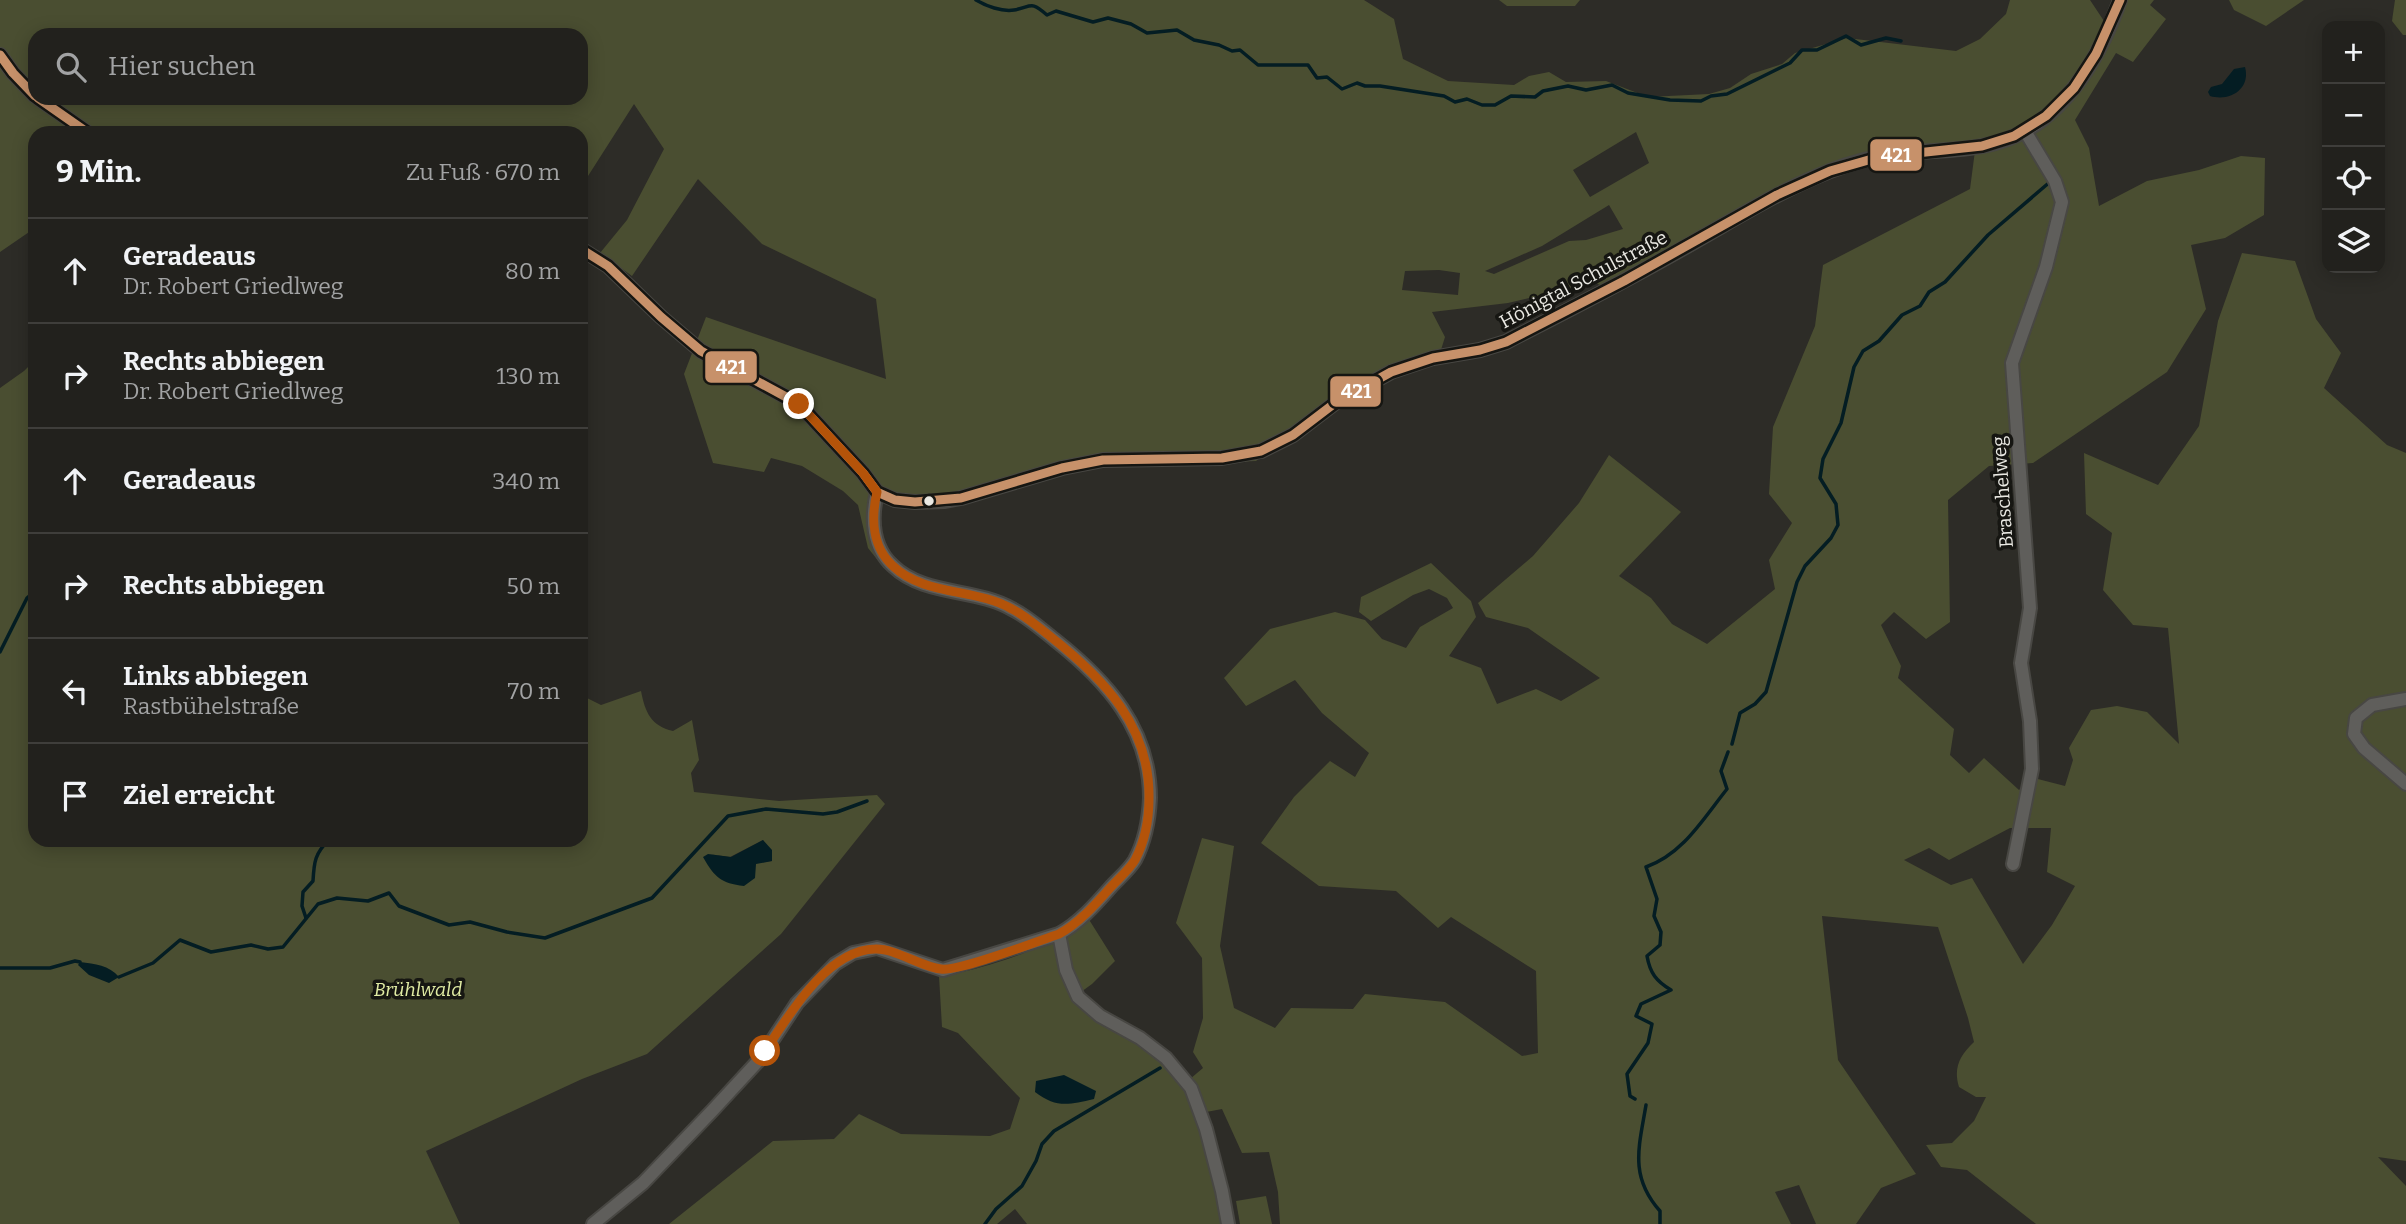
<!DOCTYPE html>
<html lang="de">
<head>
<meta charset="utf-8">
<style>
  :root { --surface:#22211d; --page:#2a2926; --text:#f1f3f6; --muted:#a2a3a4; --line:#3f3e3b }
  body { margin:0; font-family:Bitter,serif; background:var(--page); color:var(--text) }
  .controls { position:absolute; right:21px; top:21px; display:grid; overflow:hidden; border-radius:14px; box-shadow:0 4px 18px #0003 }
  .controls button { width:63px; height:63px; display:grid; place-items:center; padding:0; border:0; border-bottom:2px solid var(--line); background:var(--surface); color:var(--text); font:35px sans-serif }
  .stop { position:absolute; width:21px; height:21px; margin:-16px; border:5px solid #b45309; border-radius:50%; background:#fff }
  .stop.end { background:#b45309; border-color:#fff; box-shadow:0 2px 7px #0008 }
  .list { margin:0; padding:0; list-style:none }
  h2 { display:flex; justify-content:space-between; align-items:center; height:91px; margin:0; padding:0 28px; font-size:30px }
  h2 small { font-size:23px; font-weight:400; color:var(--muted) }
  .list li { display:grid; grid-template-columns:46px 1fr auto; gap:21px; align-items:center; box-sizing:border-box; height:105px; padding:0 28px; border-top:2px solid var(--line) }
  .list b { display:block; font-size:26px; white-space:nowrap }
  .list p { margin:0; font-size:23px; white-space:nowrap; color:var(--muted) }
  .list em { font-size:23px; font-style:normal; color:var(--muted) }
  .icon { flex:none; width:38px; height:38px; fill:none; stroke:currentColor; stroke-width:2; stroke-linecap:round; stroke-linejoin:round }
  .map { position:relative; flex:none; width:2406px; height:1224px; overflow:hidden }
  .search { position:absolute; background:var(--surface); box-shadow:0 4px 18px #0003; left:28px; top:28px; width:560px; height:77px; display:flex; align-items:center; gap:18px; box-sizing:border-box; padding:0 24px; border-radius:21px; color:var(--muted); font-size:26px }
  .panel { position:absolute; background:var(--surface); box-shadow:0 4px 18px #0003; left:28px; top:126px; width:560px; height:721px; border-radius:21px }
  .map>svg:first-child { display:block }
</style>
</head>
<body>
<div class="map">
<svg width="2406" height="1224" viewBox="0 0 2406 1224">
  <rect width="100%" height="100%" fill="#2d2c27"/>
  <!-- green -->
  <g fill="#4a4e31" fill-rule="evenodd">
    <path d="M0 0H1364L1394 19 1403 59 1448 81 1514 85 1529 76 1549 72 1566 82 1606 81 1648 97 1709 94 1730 88 1751 74 1782 64 1795 53 1847 38 1956 51 1980 39 2006 14 2010 0H2090L2104 21 2114 25 2125 0H2154L2150 5 2166 19 2133 62 2116 53 2075 120 2089 148 2099 206 2147 181 2199 170 2241 156 2265 158 2264 215 2225 238 2191 245 2206 309 2167 372 2033 463 1989 466 1948 500 1950 622 1926 639 1894 612 1881 625 1901 666 1898 678 1954 729 1950 755 1969 773 1984 758 2019 790 2034 778 2065 786 2073 760 2069 748 2091 710 2117 706 2147 712 2179 744 2168 628 2133 625 2103 590 2112 533 2086 514 2084 453 2158 485 2199 426 2218 321 2242 253 2295 261 2316 319 2341 353 2324 388 2387 445 2406 453V1161L2378 1157 2406 1186V1224H2036L1967 1170 1941 1167 1926 1145 1952 1143 1974 1121 1986 1097H1976L1959 1087C1953 1068 1960 1055 1974 1042L1968 1018 1938 927 1822 916 1838 1060 1916 1174 1881 1188 1856 1224H1816L1799 1185 1775 1192 1791 1224H1280L1278 1192 1269 1152 1242 1153 1222 1109 1201 1113 1228 1224H1027L1015 1209 997 1224H669L773 1141 834 1139 859 1114 901 1134 990 1136 1010 1129 1020 1098 958 1033 942 1027 939 976C976 972 1063 944 1088 918L1115 961 1092 984 1074 997 1140 1038 1190 1079 1203 1068 1193 1052 1203 1018 1202 958 1176 923 1202 838 1234 846 1220 946 1234 1008 1275 1028 1291 1008 1353 1009 1365 994 1445 1002 1522 1056 1538 1053 1536 971 1451 917 1438 928 1396 891 1319 886 1261 843 1294 797 1330 761 1355 777 1369 753 1322 713 1295 680 1246 706 1224 678 1270 629 1335 612 1365 620 1382 639 1406 648 1420 627 1453 608 1447 598 1429 589 1413 595 1371 621 1359 612 1361 597 1431 563 1471 601 1476 617 1449 656 1481 668 1497 704 1536 689 1561 701 1600 678 1528 628 1486 617 1478 603 1533 556 1579 503 1609 455 1681 512 1619 576 1651 598 1672 624 1707 644 1775 589 1769 560 1792 523 1769 494 1773 427 1815 326 1823 265 1970 189 1976 143 1830 171 1601 286 1595 282 1508 303 1432 312 1445 337 1440 353 1324 406 1256 461 1180 464 1172 452H1118L1064 461 955 493 911 496 875 489 869 490C871 514 879 537 893 557L884 568 868 548 858 505 843 491 802 466 771 458 764 472 713 463 684 374 706 317 886 379 876 299 762 244 698 179 632 276 600 253 627 220 664 149 634 104 581 187V133H35V228L0 252ZM35 35H581V98H35ZM1636 132 1649 163 1590 197 1573 170ZM1609 205 1623 229 1586 240 1569 241 1494 274 1485 271 1542 246ZM1439 270 1460 273 1458 295 1402 290 1405 271ZM2010 828H2051L2047 872 2075 886 2052 925 2023 964 1972 878 1951 885 1904 860 1929 848 1949 860Z"/>
    <path d="M1499 0H1580L1575 6H1507Z"/>
    <path d="M2229 0H2304L2266 26 2234 10Z"/>
    <path d="M2395 0H2406V35H2403L2392 21Z"/>
    <path d="M35 360V840H581V695L601 705 641 691C645 712 651 726 673 731L692 720 699 760 691 773 694 792 779 801 877 795 885 804 781 934 647 1054 582 1079 426 1151 460 1224H0V388L24 371ZM763 840 772 861 756 863 708 854 730 857Z"/>
    <path d="M1266 1196 1272 1224H1240L1236 1201Z"/>
  </g>
  <!-- water -->
  <g fill="#041d23">
    <path d="M2245 67C2251 89 2230 102 2210 96L2208 92 2211 87 2222 84 2234 69Z"/>
    <path d="M763 840 772 850V861L756 864 755 878 744 886C721 883 715 878 703 857L708 854 731 857Z"/>
    <path d="M80 962C95 964 109 965 119 977L109 983 89 975 78 965Z"/>
    <path d="M1064 1075 1096 1091 1094 1099C1068 1105 1056 1108 1035 1092L1036 1081Z"/>
  </g>
  <g fill="none" stroke-linecap="round" stroke-linejoin="round">
    <!-- stream -->
    <g stroke="#041d23" stroke-width="3.5">
      <path d="M976 0C986 6 1002 12 1014 10 1032 7 1030 0 1047 15L1056 11 1093 22 1108 18 1131 24 1147 33 1177 30 1194 40 1219 45 1232 51 1240 50 1258 65H1308L1317 78 1327 77 1342 89 1357 83 1365 86H1380L1444 96 1455 102 1467 99 1482 105H1495L1511 96 1535 97 1543 91 1568 86 1586 90 1612 85 1628 93 1670 100 1701 101 1711 96 1727 94 1790 63 1802 50H1817L1846 36 1861 45 1886 38 1901 41"/>
      <path d="M0 652 27 598 35 591"/>
      <path d="M1732 744 1740 713 1755 704 1766 692 1797 582 1805 566 1831 538 1838 525 1836 504 1820 478 1823 459 1841 423 1854 367 1863 351 1879 341 1902 315 1920 306 1929 292 1945 282 1988 235 2051 181"/>
      <path d="M306 918 302 906 303 892 313 881C314 862 315 853 329 840"/>
      <path d="M0 968H50L75 961 80 962"/>
      <path d="M119 977 153 963 180 940 211 952 251 945 268 949 283 947 318 904 337 898 368 901 389 893 399 906 449 925 470 922 507 932 545 938 652 898 728 816 766 809 823 814 837 812 867 801"/>
      <path d="M1635 1099 1630 1096 1627 1074 1648 1043 1652 1024 1636 1016 1641 1004 1671 990C1656 981 1650 973 1647 956L1660 945 1661 932 1654 916 1657 899 1646 867C1683 854 1703 819 1727 789L1721 771 1728 752"/>
      <path d="M1646 1105C1639 1147 1629 1176 1660 1211V1224"/>
      <path d="M985 1224 996 1209 1022 1186 1036 1161 1042 1144 1054 1131 1160 1068"/>
    </g>
    <defs>
      <g id="minor">
        <path d="M0 55 13 73 35 96"/>
        <path d="M38 98 88 133"/>
        <path d="M581 249 608 266 661 317 701 351 799 404 863 473 877 492 895 500 915 502 945 501 961 498 1062 468 1103 460 1222 458 1261 451 1293 435 1335 403 1391 372 1433 358 1480 350 1506 342C1569 310 1632 278 1694 242 1740 216 1779 191 1830 171 1851 163 1874 157 1896 154 1943 148 1988 154 2030 128 2075 100 2103 48 2120 0"/>
        <path d="M2406 699 2372 705 2356 718 2354 734 2364 748 2406 784"/>
        <path d="M2013 864 2032 769 2030 721 2021 663 2030 608 2012 363 2046 267 2062 202 2055 181 2025 131"/>
        <path d="M1059 934 1066 970 1078 997 1100 1016 1140 1038 1166 1058 1191 1088 1206 1129 1222 1191 1228 1224"/>
        <path d="M593 1224 643 1183 712 1111 760 1059 797 1003 835 964 853 953 877 948 943 970 1059 934C1079 923 1095 905 1110 888 1118 879 1129 870 1135 860 1145 841 1149 820 1150 798 1150 729 1107 681 1055 640 1041 629 1028 617 1012 609 976 588 924 596 893 566 872 547 871 518 877 492"/>
      </g>
    </defs>
    <!-- minor casing -->
    <use href="#minor" stroke="#484743" stroke-width="16"/>
    <!-- minor -->
    <use href="#minor" stroke="#5f5e5b" stroke-width="12"/>
    <defs>
      <g id="bus-1">
        <path d="M0 55 13 73 35 96"/>
        <path d="M38 98 88 133"/>
        <path d="M581 249 608 266 661 317 701 351 799 404 863 473 877 492 895 500 915 502 961 498 1062 468 1103 460 1222 458 1261 451 1293 435 1335 403 1391 372 1433 358 1480 350 1506 342 1624 281 1777 195 1830 171 1879 157 1982 146 2014 136 2046 116 2074 88 2096 54 2120 0"/>
      </g>
    </defs>
    <!-- bus-1 casing -->
    <use href="#bus-1" stroke="#161612" stroke-width="14"/>
    <!-- bus-1 -->
    <use href="#bus-1" stroke="#c7916a" stroke-width="9"/>
  </g>
  <g fill="none" stroke-linecap="round" stroke-linejoin="round">
    <!-- route -->
    <path stroke="#b45309" stroke-width="9" d="M765 1051C789 1015 827 950 875 949 895 948 921 967 941 969 958 972 1038 941 1059 934 1079 923 1095 905 1110 888 1118 879 1129 870 1135 860 1145 841 1149 820 1149 798 1150 726 1104 679 1051 637 1038 627 1026 616 1012 609 976 588 924 596 893 566 872 547 871 518 877 492L863 473 799 404"/>
  </g>
  <!-- markers -->
  <circle fill="#eae9e3" stroke="#161612" stroke-width="2.5" cx="929" cy="501" r="6"/>
  <g text-anchor="middle" stroke-width="7" stroke-linejoin="round" paint-order="stroke">
    <!-- street labels -->
    <g font-size="19" fill="#eae9e3" stroke="#161612">
      <text transform="translate(1583 279) rotate(-28)" y="7">Hönigtal Schulstraße</text>
      <text transform="translate(2002 492) rotate(-94)" y="7">Braschelweg</text>
    </g>
    <!-- park labels -->
    <g font-size="19" font-style="italic" fill="#e1eca4" stroke="#161612">
      <text x="418" y="996">Brühlwald</text>
    </g>
  </g>
  <g stroke="#161612" stroke-width="2.5">
    <rect x="1869" y="138" width="54" height="34" rx="7" fill="#c7916a"/>
    <rect x="704" y="350" width="54" height="34" rx="7" fill="#c7916a"/>
    <rect x="1329" y="375" width="53" height="33" rx="7" fill="#c7916a"/>
  </g>
  <g font-size="19" text-anchor="middle" font-weight="bold" fill="#fff">
    <text x="1896" y="162">421</text>
    <text x="731" y="374">421</text>
    <text x="1356" y="398">421</text>
  </g>
</svg>
<div class="controls">
<button>+</button>
<button>−</button>
<button><svg class="icon" aria-label="locate" viewBox="0 0 24 24"><circle cx="12" cy="12" r="6"/><path d="M12 2v4M12 18v4M2 12h4M18 12h4"/></svg></button>
<button><svg class="icon" aria-label="layers" viewBox="0 0 24 24"><path d="M12 4l9 5-9 5-9-5zM3 14l9 5 9-5"/></svg></button>
</div>
<div class="stop" style="left:765px;top:1051px"></div>
<div class="stop end" style="left:799px;top:404px"></div>
<div class="search"><svg class="icon" aria-label="search" viewBox="0 0 24 24"><circle cx="10" cy="10" r="6"/><path d="M15 15l6 6"/></svg>Hier suchen</div>
<section class="panel">
<h2>9 Min.<small>Zu Fuß · 670 m</small></h2>
<ul class="list">
<li><svg class="icon" aria-label="ahead" viewBox="0 0 24 24"><path d="M12 20V5M6 11l6-6 6 6"/></svg><div><b>Geradeaus</b><p>Dr. Robert Griedlweg</p></div><em>80 m</em></li>
<li><svg class="icon" aria-label="right" viewBox="0 0 24 24"><path d="M7 20v-9h11M14 6l5 5-5 5"/></svg><div><b>Rechts abbiegen</b><p>Dr. Robert Griedlweg</p></div><em>130 m</em></li>
<li><svg class="icon" aria-label="ahead" viewBox="0 0 24 24"><path d="M12 20V5M6 11l6-6 6 6"/></svg><div><b>Geradeaus</b></div><em>340 m</em></li>
<li><svg class="icon" aria-label="right" viewBox="0 0 24 24"><path d="M7 20v-9h11M14 6l5 5-5 5"/></svg><div><b>Rechts abbiegen</b></div><em>50 m</em></li>
<li><svg class="icon" aria-label="left" viewBox="0 0 24 24"><path d="M17 20v-9H6M10 6l-5 5 5 5"/></svg><div><b>Links abbiegen</b><p>Rastbühelstraße</p></div><em>70 m</em></li>
<li><svg class="icon" aria-label="arrive" viewBox="0 0 24 24"><path d="M6 21V4h12l-3 4 3 4H6"/></svg><div><b>Ziel erreicht</b></div></li>
</ul>
</section>
</div>
</body>
</html>
